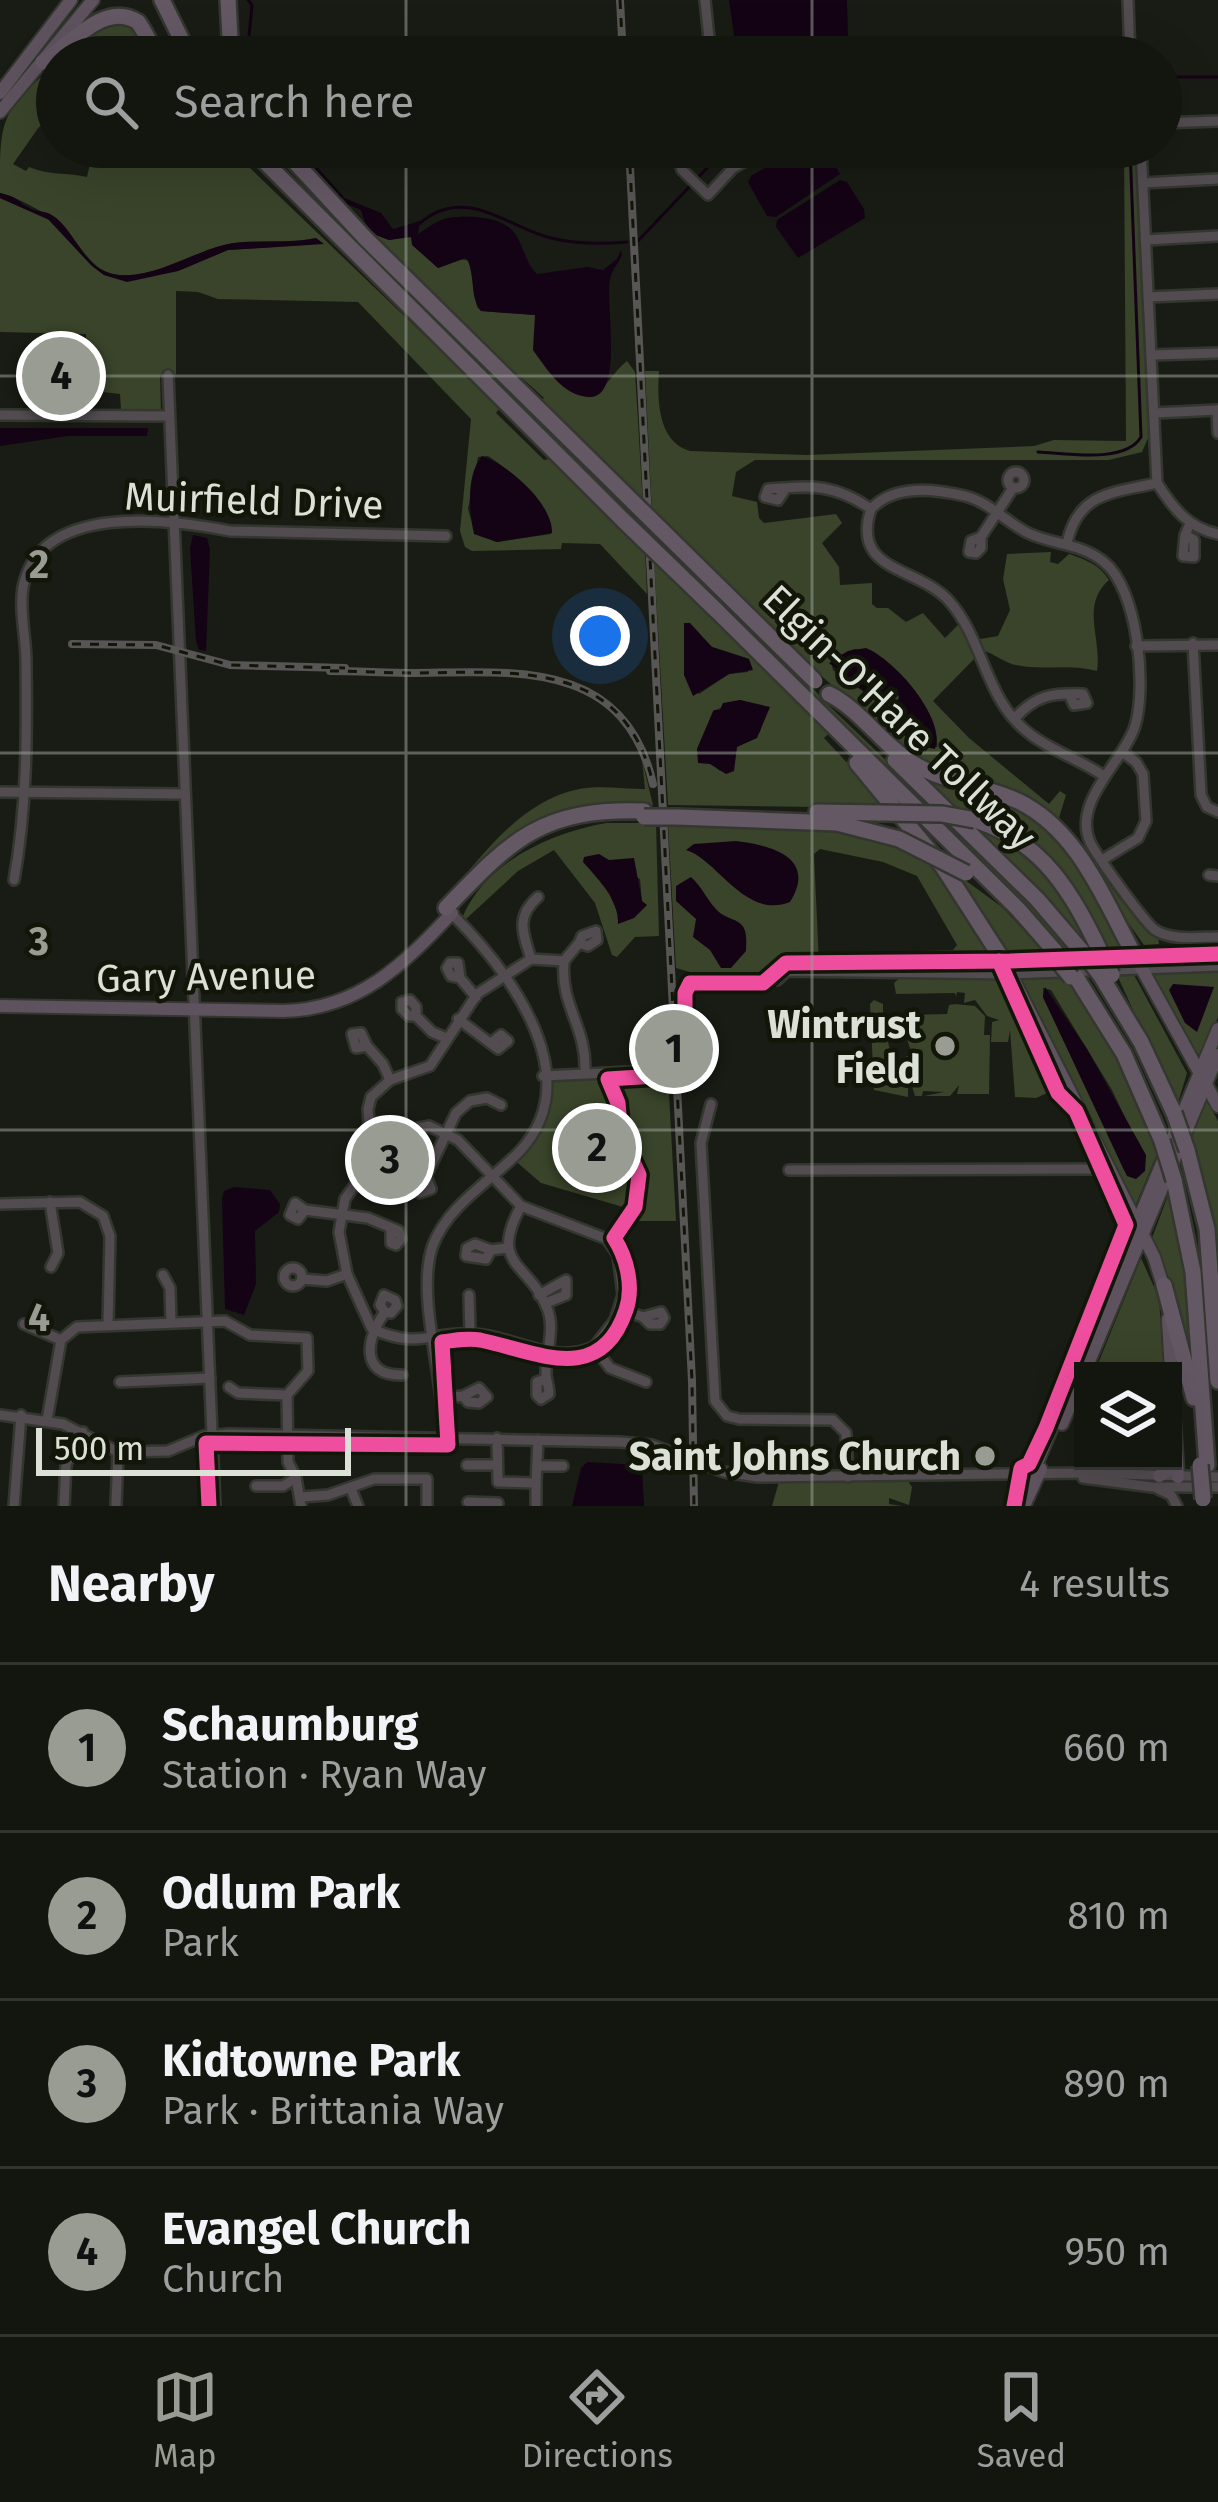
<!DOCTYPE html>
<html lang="en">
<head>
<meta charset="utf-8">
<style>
  :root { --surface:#13150f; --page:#20221d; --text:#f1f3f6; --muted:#9d9f9e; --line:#32342f; --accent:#989c93 }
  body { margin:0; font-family:"Fira Sans",sans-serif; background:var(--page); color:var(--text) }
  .controls { position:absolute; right:36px; bottom:36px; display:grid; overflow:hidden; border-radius:0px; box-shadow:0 12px 48px #0002 }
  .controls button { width:108px; height:108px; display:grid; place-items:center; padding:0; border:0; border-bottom:3px solid var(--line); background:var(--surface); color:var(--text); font:60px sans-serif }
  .scale { position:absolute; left:36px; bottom:30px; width:315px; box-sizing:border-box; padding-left:12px; border:6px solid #dce1d7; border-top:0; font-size:33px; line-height:42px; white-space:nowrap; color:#dce1d7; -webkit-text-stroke:9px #111608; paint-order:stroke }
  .you { position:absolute; left:600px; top:636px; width:42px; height:42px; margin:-30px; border:9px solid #fff; border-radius:50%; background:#1a73e8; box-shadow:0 0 0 18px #1a73e833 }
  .badge { display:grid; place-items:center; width:78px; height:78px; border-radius:50%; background:var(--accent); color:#111; font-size:39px; font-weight:700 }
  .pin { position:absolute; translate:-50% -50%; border:6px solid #fff; box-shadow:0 3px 12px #0006 }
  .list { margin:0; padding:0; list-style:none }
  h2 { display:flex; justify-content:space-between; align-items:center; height:156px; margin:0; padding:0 48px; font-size:51px }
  h2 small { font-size:39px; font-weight:400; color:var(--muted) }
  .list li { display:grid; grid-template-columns:78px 1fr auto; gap:36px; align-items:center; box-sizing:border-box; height:168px; padding:0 48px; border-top:3px solid var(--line) }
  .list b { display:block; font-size:45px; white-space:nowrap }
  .list p { margin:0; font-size:39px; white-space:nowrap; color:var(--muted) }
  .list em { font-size:39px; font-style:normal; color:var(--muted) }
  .icon { flex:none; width:66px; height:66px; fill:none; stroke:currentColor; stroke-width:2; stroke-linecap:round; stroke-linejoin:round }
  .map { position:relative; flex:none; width:1218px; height:1506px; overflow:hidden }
  .search { position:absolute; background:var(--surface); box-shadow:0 12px 48px #0002; left:36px; right:36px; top:36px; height:132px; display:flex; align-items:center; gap:30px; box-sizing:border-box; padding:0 42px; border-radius:66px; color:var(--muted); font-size:45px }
  .sheet { height:828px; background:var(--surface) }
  nav { display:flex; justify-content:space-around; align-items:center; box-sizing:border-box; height:168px; border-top:3px solid var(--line); background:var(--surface); font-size:33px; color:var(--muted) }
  nav a { display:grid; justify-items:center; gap:6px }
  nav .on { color:var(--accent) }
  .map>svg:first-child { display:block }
</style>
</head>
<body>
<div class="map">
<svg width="1218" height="1506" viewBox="0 0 1218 1506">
  <rect width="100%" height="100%" fill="#191c14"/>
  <!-- green -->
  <g fill="#39442a" fill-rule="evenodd">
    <path d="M130 21 152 57 87 56 89 44 83 38 77 46V57H63L74 46 41 71 87 23Z"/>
    <path d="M57 62 56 120 39 127 13 164 26 171 29 167C51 176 65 172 87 177L92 155 108 159 113 147H228L495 403 499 409 496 413 544 460 549 459 645 549 647 594 600 544 562 543 561 549 472 551 465 547 460 531 471 419 358 302 218 299 198 292 176 291V374L160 375 161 411 121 410 120 394 86 390V334L0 332V198L49 220 92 266 104 275 125 280 178 271 228 250 304 245 316 238C287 244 253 239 224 245 189 253 137 290 101 269 86 260 77 240 64 228 51 215 17 197 0 193 0 116 0 114 57 62ZM488 456C509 469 553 509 551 534L497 542 475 534 468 509 478 457Z"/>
    <path d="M1124 147H1135L1149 436 1142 452 1109 460H755L736 472 732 496 757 502 759 518 764 523 836 514 842 523 822 543 839 567 840 585 872 583V604L877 608H888L906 622 923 613 945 638 959 624 969 641 998 636 1010 610 1003 579 1007 554 1051 552 1050 562 1058 564 1069 554C1086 560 1099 564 1109 580 1080 606 1102 637 1097 671 1070 663 1043 671 1016 665 1001 662 989 648 971 649L974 659 933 701 969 738 1049 804 1060 791 1066 795 1059 818C1093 851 1121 914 1158 937L1159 944 1144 945 1057 822 919 761 802 659 810 685 823 700 1035 903 1081 955 1064 956 839 723 824 738 889 808 668 805 654 560 747 651 784 645 652 514 645 371H659C657 401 658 442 690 451L807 455 1034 446 1054 440 1126 441ZM684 623 712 647 749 659 748 672 729 674 699 694 684 675ZM854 649C889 647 941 713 937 747 918 747 893 731 889 711L899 698 897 689 875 700 833 670 831 659ZM740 700 760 706 764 714 760 732 737 747 732 761 720 771 697 749 713 711Z"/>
    <path d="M368 232 389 240 411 236 413 245 438 268 461 259 469 261 477 307 481 311 535 315C540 348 548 393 593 397 607 386 614 371 627 361L635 372 643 505 540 402 544 398 532 387 456 321Z"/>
    <path d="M642 760 653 805 594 806 560 813 461 880C492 843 528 799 579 789 599 785 624 789 645 789Z"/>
    <path d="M912 768 1026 810 1072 852 1127 954H1108L1063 875 959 811Z"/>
    <path d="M606 823H656L659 936 635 937 617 957 612 955 595 903 554 850 518 871 466 919 463 916C487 861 551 833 606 823ZM602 858 640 879 642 901 628 918 618 914 609 893 586 864Z"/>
    <path d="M668 823C730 825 892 817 934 864 956 888 973 923 991 951V957L976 962H925L923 951 953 950 957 945 917 876 883 862 820 849 814 854 819 963 780 964 763 983H702L697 974 676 968Z"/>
    <path d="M970 823C1042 847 1062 893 1097 954H1091L1071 927Z"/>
    <path d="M947 867 1002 907 1050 958H1011L983 913Z"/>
    <path d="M1218 969V1017L1203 1054H1195L1152 974Z"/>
    <path d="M1117 975H1134L1187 1073 1177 1106Z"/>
    <path d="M991 977 1007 980 1056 1089 1036 1098 1015 1097 1010 1030 1008 1042H991L992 1022 999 1020 987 1016 975 1000 964 1003 965 993 957 992 956 997 955 993 896 994 894 983 900 978Z"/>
    <path d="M1068 977 1121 1060 1160 1147 1134 1209 1020 979ZM1043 988 1051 990 1112 1090 1141 1151 1128 1176 1043 997Z"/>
    <path d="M874 1000 883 1004V1023L890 1050 886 1057 894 1060 900 1085 908 1088V1097L874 1090 870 1004Z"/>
    <path d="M955 1004 975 1006 985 1016 984 1035H990L989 1094H957L959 1085 950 1096H924L944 1092 923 1091 922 1096H915L903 1058 912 1054 906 1036V1015L947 1014 949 1005Z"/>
    <path d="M608 1072V1079L613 1080 668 1076 676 1221H629L623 1207 541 1183 512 1158 542 1108 543 1076Z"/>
    <path d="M1206 1099 1218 1121V1269L1211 1222 1190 1143Z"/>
    <path d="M1170 1190 1184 1263 1193 1371 1172 1287 1152 1238Z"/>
    <path d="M1141 1258 1159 1298 1164 1371H1095Z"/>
    <path d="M908 1481 912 1487 909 1505 889 1498V1504L902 1506H772L779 1482Z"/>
  </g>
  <!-- water -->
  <g fill="#140315">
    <path d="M729 0H847L848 37 826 57H737Z"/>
    <path d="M800 147H826L840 174 776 217 767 216 748 182 751 176Z"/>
    <path d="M840 180 847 182 864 209 865 218 798 258 776 227 777 220Z"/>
    <path d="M0 193C22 198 17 203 32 209 38 212 45 211 50 214 71 225 79 256 100 269 136 290 189 253 224 245 253 238 286 245 316 238L324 244 228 250 178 271 127 282 104 275 92 266 48 219 0 198Z"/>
    <path d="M342 197 381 213 393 229 420 221 418 234C426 229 435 222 444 219 462 214 499 216 512 230 524 243 524 262 537 274L587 267 603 270 617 259 621 250 622 255C618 264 612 270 610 279 605 305 625 400 588 397 562 395 547 369 533 350L535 315 481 311C468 294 477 274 466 258L438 268 412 245 411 237 389 240 368 232 361 210 347 204Z"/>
    <path d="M0 428H148L147 436H68L0 446Z"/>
    <path d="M482 456C509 465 553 504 552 533L497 542 474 534C469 510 466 475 482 456Z"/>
    <path d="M193 535 207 538 210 549 206 651 199 650 196 641 190 548Z"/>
    <path d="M684 623H690L712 647 749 659 753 670 729 674 693 696 684 675Z"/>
    <path d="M866 648C894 659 947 719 935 749 916 745 891 731 889 711L899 698 897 689 875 700 829 663 848 651Z"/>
    <path d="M740 700 770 707 757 738 737 747 734 771 726 774 710 764 698 763 697 749 714 710H720L723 703Z"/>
    <path d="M736 841C770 845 818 857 790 902 745 920 717 859 686 850L694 844Z"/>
    <path d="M599 854 609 860 634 858 642 901 647 905 634 918 618 924C619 899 599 880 583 862L584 857Z"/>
    <path d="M691 877C702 887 706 898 715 908 730 926 750 912 746 951L731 968H721L710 950 693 937 696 919 676 901V886Z"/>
    <path d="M1173 984 1214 987 1197 1032 1185 1023 1169 990Z"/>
    <path d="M1045 987 1087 1049 1146 1155 1145 1171 1136 1179 1127 1176 1123 1168 1043 997Z"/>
    <path d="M234 1187 270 1190 280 1204 279 1212 255 1231 256 1284 244 1315 225 1309 222 1199 224 1191Z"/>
    <path d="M587 1462 639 1465 642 1469 644 1506H572L581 1468Z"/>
  </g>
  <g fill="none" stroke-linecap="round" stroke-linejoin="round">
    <!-- stream -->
    <g stroke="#140315" stroke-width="3">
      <path d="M247 57 252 5 248 0"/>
      <path d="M1161 77H1218"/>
      <path d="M297 147 342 197"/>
      <path d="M418 225C463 183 507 227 551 238 575 244 603 244 627 242"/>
      <path d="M638 241 727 147"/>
      <path d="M1038 452C1066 453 1125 464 1141 437L1130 147"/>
    </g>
    <defs>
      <g id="minor">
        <path d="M705 0 711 57"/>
        <path d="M1128 0 1130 57"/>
        <path d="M1161 123 1218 121"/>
        <path d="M676 147 682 170 708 195 733 168 770 147"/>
        <path d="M1141 147 1157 483C1173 508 1188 528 1218 534"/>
        <path d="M1143 183 1218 179"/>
        <path d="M1145 240 1218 236"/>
        <path d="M1148 297 1218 294"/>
        <path d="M1151 355 1218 353"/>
        <path d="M168 375 215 1506"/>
        <path d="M1217 410 1218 433"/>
        <path d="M1154 413 1218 410"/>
        <path d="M0 415 169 416"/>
        <circle cx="1016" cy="480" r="8"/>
        <path d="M786 488 778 500 765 497 768 489C812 486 833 483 871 509"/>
        <path d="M871 509C894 484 934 489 965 496 989 502 1006 522 1028 533 1053 545 1081 543 1104 562 1138 589 1147 687 1135 726 1124 761 1072 801 1090 842 1096 855 1144 922 1155 930 1172 941 1199 937 1218 937"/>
        <path d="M871 509C850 573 919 566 950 602 975 631 982 669 1001 701 1027 746 1067 751 1104 776"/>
        <path d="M1185 535 1194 540V557L1183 556 1185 535 1190 524"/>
        <path d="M981 537 971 541 969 552 976 553 981 548V537L1013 488"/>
        <path d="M1067 543C1078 492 1113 493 1157 483"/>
        <path d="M1193 643 1201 795 1207 807 1218 812"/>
        <path d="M1136 646 1218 645"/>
        <path d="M1015 718C1036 695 1052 693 1083 694L1087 703 1074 705 1069 694"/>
        <path d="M0 792 184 794"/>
        <path d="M1102 860 1138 838 1146 821 1143 774 1136 762 1122 752"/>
        <path d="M1209 875 1218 876"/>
        <path d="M14 880C27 808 27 734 26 661 26 637 19 611 23 587 40 502 168 519 230 531L446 536"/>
        <path d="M531 959C523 933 515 917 538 897"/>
        <path d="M564 961 531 959 477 994 430 1066 390 1080 371 1097 368 1109 372 1160 345 1199 339 1232 347 1274 372 1329C421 1350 429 1331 474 1334 515 1336 552 1366 594 1347"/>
        <path d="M564 961C560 1008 587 1025 585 1073"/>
        <path d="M564 961 579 943 588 946 597 940 596 931 582 936 579 943"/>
        <path d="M945 969 1218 958"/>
        <path d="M460 978 458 963H450L447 968 451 976 460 978 476 997"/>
        <path d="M777 980 787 971 1010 974 1218 966"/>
        <path d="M416 1016V1007L410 1000 402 1002V1009L409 1016H416L432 1032 446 1038"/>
        <path d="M458 1019 498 1049 508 1041 501 1035 492 1042"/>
        <path d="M367 1046 361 1033 352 1034 356 1048 367 1046 383 1064 390 1080"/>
        <path d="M543 1076 651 1071"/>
        <path d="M711 1104 701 1143 715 1401 727 1416 739 1419 833 1420 846 1433 848 1477"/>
        <path d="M372 1137 429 1126 458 1140 521 1206 607 1239 618 1255 623 1295 615 1320 594 1347"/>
        <path d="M789 1170 1108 1169"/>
        <path d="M426 1176 417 1185 420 1193 431 1189 426 1176 456 1113 470 1101 487 1098 501 1105"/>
        <path d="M50 1202 58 1253 51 1267"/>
        <path d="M0 1204 80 1202 103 1216 110 1236 108 1325"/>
        <path d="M521 1206C488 1266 529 1262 547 1308 556 1329 545 1354 546 1376 547 1382 549 1388 549 1394L541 1399 537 1395V1382L546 1379"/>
        <path d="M305 1210 298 1219 290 1215 295 1203 305 1210 368 1218 399 1231 401 1239 396 1245 391 1243V1230"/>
        <path d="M491 1250 486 1259 466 1256 467 1248 475 1244 491 1250 507 1248"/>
        <circle cx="293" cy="1277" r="9"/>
        <path d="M163 1275 170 1288 171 1322"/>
        <path d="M302 1279 327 1281 347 1274"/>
        <path d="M469 1295 470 1333"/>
        <path d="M539 1295 566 1280V1295L546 1303"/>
        <path d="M620 1309 643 1317 661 1312 664 1318 660 1324H650L643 1317"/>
        <path d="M385 1312 380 1305 384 1295 395 1300 397 1306 391 1313 385 1312C367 1336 358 1376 402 1375"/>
        <path d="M24 1324 61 1340"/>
        <path d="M594 1347 610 1368 646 1382"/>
        <path d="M120 1382 210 1378"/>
        <path d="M229 1387 238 1393 287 1395"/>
        <path d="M443 1398 463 1396 479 1388 487 1397 479 1403 468 1402 463 1396"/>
        <path d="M0 1415 63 1424 118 1452 168 1451 204 1436 229 1434 620 1442 652 1445 724 1472 758 1477 1086 1473 1218 1477"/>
        <path d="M47 1420 61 1340 77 1327 225 1321 250 1335 307 1338 308 1371 287 1395 288 1462 296 1478 301 1506"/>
        <path d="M444 1438C445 1382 415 1294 433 1245 448 1205 491 1181 520 1151 591 1075 505 966 449 911"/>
        <path d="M497 1438 498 1482 536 1483 538 1440"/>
        <path d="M467 1465H497"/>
        <path d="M537 1466H563"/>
        <path d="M1083 1478 1152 1487H1218"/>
        <path d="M256 1486H283L296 1478"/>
        <path d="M351 1489 358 1506"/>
        <path d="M1158 1489 1171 1495 1177 1506"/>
        <path d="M301 1497 328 1495 374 1479H427V1506"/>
        <path d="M468 1502 498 1503"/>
        <path d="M14 1506 21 1415"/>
        <path d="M64 1506 66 1464 83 1432"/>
        <path d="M116 1506 118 1452"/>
        <path d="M536 1506V1483"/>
      </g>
      <g id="major">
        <path d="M0 93 71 0"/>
        <path d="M0 112 93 0"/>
        <path d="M1137 960 1218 1106"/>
        <path d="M1006 965 1154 1257 1165 1292"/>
        <path d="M0 1006 284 1011C359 1009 403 965 452 913"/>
        <path d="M1168 1319 1171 1371"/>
        <path d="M1085 1371 1218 1055"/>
        <path d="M1173 1404 1178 1477"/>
        <path d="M1062 1424 1083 1375"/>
        <path d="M1036 1476 1037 1463 1218 1029"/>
        <path d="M1159 1476 1169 1470 1174 1460"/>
        <path d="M1024 1506 1041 1469"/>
      </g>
      <g id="highway">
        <path d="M162 0 190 57"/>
        <path d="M228 0 231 57"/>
        <path d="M43 62C70 46 104 0 138 22 146 33 151 46 158 57"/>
        <path d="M250 147 623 520"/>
        <path d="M281 147 365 238 623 492"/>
        <path d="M717 611 1018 909 1059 956"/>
        <path d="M829 694C861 710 882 745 914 764 946 783 984 785 1018 801 1080 831 1105 903 1137 960"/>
        <path d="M895 760 1037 899 1085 955"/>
        <path d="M857 763 943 867 1006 965"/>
        <path d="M817 812 880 813"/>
        <path d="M677 817 837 823 899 839"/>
        <path d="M975 820C1044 842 1072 893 1102 955"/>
        <path d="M446 908C513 838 542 808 644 811"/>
        <path d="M1101 976 1141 1042 1174 1113"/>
        <path d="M1076 977 1124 1054 1162 1141"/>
        <path d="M1187 1150 1207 1229 1218 1381"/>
        <path d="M1174 1180 1193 1272 1207 1465"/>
        <path d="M1164 1285 1194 1398"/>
      </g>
    </defs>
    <!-- minor casing -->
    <use href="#minor" stroke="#343730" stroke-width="14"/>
    <!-- major casing -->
    <use href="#major" stroke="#343730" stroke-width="16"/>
    <!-- highway casing -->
    <use href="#highway" stroke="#343730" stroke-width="20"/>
    <!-- minor -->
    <use href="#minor" stroke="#524c51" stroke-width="9"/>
    <!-- major -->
    <use href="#major" stroke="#5d525d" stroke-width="12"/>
    <!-- highway -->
    <use href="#highway" stroke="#645865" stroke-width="15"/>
    <defs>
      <g id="rail">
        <path d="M620 0 623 57"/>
        <path d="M629 147 692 1381 694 1506"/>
        <path d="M72 644 156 645 230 665 345 668"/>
        <path d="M330 671C358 671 387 673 415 673 514 672 625 659 653 784"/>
      </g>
    </defs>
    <!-- rail casing -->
    <use href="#rail" stroke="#585555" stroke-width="8"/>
    <!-- rail -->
    <use href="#rail" stroke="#111608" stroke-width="3" stroke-dasharray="9" stroke-linecap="butt"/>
    <defs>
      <g id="highway-bridge">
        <path d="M623 492 815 681"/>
        <path d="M623 520 717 611"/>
        <path d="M880 813 942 814 975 820"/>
        <path d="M644 817H677"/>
        <path d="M899 839 966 873"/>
        <path d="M1085 955 1101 976"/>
        <path d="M1102 955 1112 975"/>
        <path d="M1054 956 1071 977"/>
        <path d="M1174 1113 1187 1150"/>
        <path d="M1162 1141 1174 1180"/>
        <path d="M1200 1465 1203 1499"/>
      </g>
    </defs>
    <!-- highway-bridge casing -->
    <use href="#highway-bridge" stroke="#343730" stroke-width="20" stroke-linecap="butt"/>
    <!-- highway-bridge -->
    <use href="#highway-bridge" stroke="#645865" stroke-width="15"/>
    <defs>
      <g id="cycleway">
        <path d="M999 961 1058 1093 1076 1111 1126 1225 1046 1428 1029 1464 1021 1468 1014 1506"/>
        <path d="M685 1008V993L690 983H763L786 963 1010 961 1218 954"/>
        <path d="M209 1506 206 1443 448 1445 442 1342C455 1340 468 1338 480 1340 535 1351 600 1388 626 1310 634 1287 627 1258 614 1238L635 1207 639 1175 621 1136 618 1103 608 1079 672 1075"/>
      </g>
    </defs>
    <!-- cycleway casing -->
    <use href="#cycleway" stroke="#111608" stroke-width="22"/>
    <!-- cycleway -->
    <use href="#cycleway" stroke="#ef4d9e" stroke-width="15"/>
  </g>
  <!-- grid -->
  <path fill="none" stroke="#989c93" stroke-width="3" stroke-opacity="0.55" d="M406 0V57M812 0V57M406 147V1506M812 147V1506M0 376H1218M0 753H1218M0 1130H1218"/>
  <!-- markers -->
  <g fill="#989c93" stroke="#111608" stroke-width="4.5">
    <circle cx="945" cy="1046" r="12"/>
    <circle cx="985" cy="1456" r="12"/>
  </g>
  <g text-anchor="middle" stroke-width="9" stroke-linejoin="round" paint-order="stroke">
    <!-- street labels -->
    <g font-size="39" fill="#dce1d7" stroke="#111608">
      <text transform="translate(254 500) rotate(2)" y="14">Muirfield Drive</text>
      <text transform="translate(900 717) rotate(44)" y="14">Elgin-O'Hare Tollway</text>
      <text transform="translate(206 976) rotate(-1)" y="14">Gary Avenue</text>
    </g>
    <!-- poi labels -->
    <g font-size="39" font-weight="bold" fill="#dce1d7" stroke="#111608" text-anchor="end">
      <text x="921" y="1038">Wintrust<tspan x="921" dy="45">Field</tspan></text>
      <text x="961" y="1470">Saint Johns Church</text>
    </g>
  </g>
  <g font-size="39" text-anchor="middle" font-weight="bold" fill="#989c93" stroke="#111608" stroke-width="9" stroke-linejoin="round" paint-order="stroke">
    <text x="39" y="578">2</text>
    <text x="39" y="955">3</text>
    <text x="39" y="1331">4</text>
  </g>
</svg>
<div class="controls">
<button><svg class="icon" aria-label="layers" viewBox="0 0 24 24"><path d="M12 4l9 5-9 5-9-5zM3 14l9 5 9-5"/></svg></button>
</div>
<div class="scale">500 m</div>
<div class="you"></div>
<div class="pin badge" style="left:674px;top:1049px">1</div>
<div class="pin badge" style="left:597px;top:1148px">2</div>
<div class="pin badge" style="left:390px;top:1160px">3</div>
<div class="pin badge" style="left:61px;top:376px">4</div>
<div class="search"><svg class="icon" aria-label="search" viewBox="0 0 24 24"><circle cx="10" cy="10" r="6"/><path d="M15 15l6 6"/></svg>Search here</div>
</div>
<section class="sheet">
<h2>Nearby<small>4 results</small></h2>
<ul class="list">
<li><span class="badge">1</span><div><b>Schaumburg</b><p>Station · Ryan Way</p></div><em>660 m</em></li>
<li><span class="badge">2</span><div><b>Odlum Park</b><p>Park</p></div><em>810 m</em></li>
<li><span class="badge">3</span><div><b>Kidtowne Park</b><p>Park · Brittania Way</p></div><em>890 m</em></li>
<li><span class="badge">4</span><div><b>Evangel Church</b><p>Church</p></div><em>950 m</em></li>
</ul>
</section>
<nav>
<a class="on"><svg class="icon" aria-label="map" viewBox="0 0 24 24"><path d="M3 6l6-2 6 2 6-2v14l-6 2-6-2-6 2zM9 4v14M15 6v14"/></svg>Map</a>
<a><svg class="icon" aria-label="directions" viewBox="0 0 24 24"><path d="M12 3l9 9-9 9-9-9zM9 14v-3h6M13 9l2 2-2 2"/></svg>Directions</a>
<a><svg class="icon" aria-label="saved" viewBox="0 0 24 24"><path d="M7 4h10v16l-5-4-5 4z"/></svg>Saved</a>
</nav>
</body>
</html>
